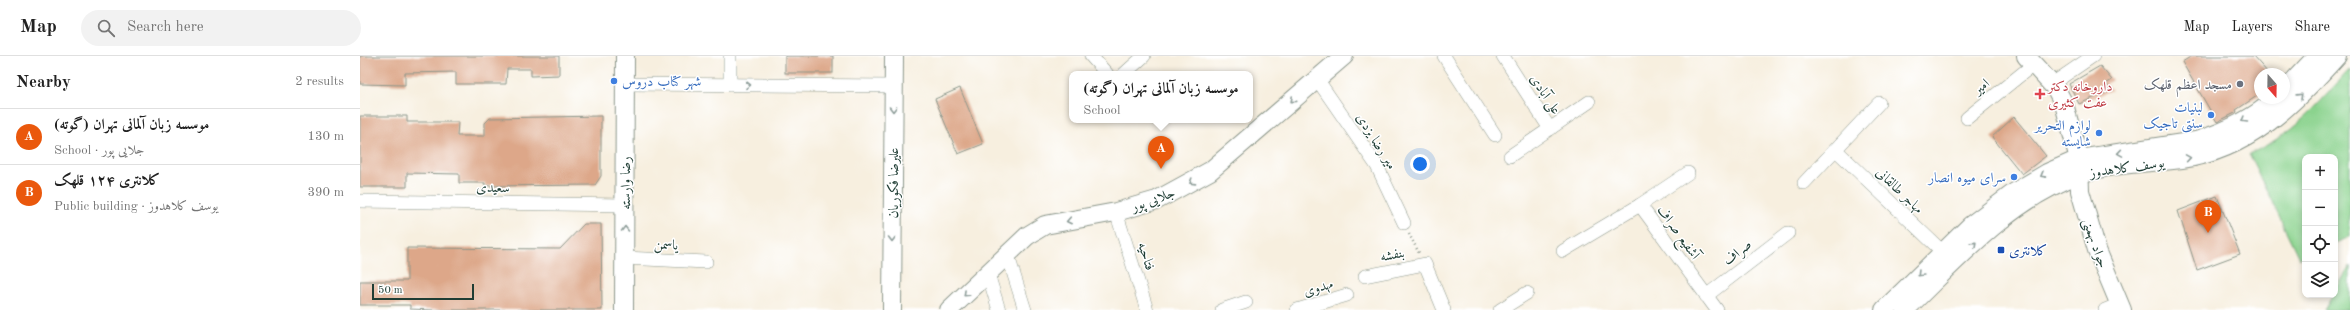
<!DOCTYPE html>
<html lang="en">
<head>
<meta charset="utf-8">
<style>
  :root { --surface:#fff; --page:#f2f2f2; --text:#222; --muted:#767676; --line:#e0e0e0; --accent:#ea580c }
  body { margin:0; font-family:"Old Standard TT",Amiri,serif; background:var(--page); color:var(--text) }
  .controls { position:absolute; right:12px; bottom:12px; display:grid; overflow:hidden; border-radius:8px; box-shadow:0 2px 6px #0003 }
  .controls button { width:36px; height:36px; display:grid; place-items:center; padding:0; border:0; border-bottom:1px solid var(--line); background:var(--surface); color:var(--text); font:20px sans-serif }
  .compass { position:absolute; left:1894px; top:12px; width:36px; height:36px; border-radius:50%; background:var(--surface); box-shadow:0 2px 6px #0003; rotate:160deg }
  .scale { position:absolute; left:12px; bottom:10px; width:102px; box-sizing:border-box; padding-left:4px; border:2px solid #1f3d34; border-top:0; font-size:11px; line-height:14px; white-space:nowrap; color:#1f3d34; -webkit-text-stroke:3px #fff; paint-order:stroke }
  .you { position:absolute; left:1060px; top:108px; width:14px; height:14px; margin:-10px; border:3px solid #fff; border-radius:50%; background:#1a73e8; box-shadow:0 0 0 6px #1a73e833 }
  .badge { display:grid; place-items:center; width:26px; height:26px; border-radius:50%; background:var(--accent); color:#fff; font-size:13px; font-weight:700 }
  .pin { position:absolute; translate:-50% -33px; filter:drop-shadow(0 1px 2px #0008) }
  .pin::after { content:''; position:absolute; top:21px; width:14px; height:12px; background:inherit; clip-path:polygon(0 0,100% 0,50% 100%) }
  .popup { position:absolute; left:709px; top:15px; width:184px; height:52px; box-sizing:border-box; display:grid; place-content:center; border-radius:8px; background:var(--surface); filter:drop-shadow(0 1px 3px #0005); font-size:13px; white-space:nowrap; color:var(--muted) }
  .popup b { font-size:15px; color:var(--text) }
  .popup::after { content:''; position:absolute; left:50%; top:100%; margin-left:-8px; border:8px solid transparent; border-top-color:var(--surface) }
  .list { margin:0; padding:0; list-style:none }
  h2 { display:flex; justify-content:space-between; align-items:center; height:52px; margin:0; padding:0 16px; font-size:17px }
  h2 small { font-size:13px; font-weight:400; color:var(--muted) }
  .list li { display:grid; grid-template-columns:26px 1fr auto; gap:12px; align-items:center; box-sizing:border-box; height:56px; padding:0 16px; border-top:1px solid var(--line) }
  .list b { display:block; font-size:15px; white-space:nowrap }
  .list p { margin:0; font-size:13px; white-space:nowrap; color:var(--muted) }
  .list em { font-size:13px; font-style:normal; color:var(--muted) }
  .icon { flex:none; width:22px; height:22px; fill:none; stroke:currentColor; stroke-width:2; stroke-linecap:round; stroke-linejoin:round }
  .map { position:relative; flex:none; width:1990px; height:254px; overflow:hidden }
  header { display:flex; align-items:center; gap:24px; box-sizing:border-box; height:56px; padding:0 20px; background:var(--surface); border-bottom:1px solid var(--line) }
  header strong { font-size:19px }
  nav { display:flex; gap:22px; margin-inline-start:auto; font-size:14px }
  .search { width:280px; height:36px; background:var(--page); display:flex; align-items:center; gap:10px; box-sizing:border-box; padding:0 14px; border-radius:22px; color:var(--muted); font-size:15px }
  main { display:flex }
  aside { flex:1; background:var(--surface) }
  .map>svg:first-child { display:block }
</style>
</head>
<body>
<header>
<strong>Map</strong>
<div class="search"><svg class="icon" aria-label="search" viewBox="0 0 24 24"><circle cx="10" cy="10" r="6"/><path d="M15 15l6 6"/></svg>Search here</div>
<nav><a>Map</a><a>Layers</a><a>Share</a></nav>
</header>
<main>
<aside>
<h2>Nearby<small>2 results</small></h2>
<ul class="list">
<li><span class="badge">A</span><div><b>موسسه زبان آلمانی تهران (گوته)</b><p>School · جلایی پور</p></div><em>130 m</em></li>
<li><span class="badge">B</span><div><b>کلانتری ۱۲۴ قلهک</b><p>Public building · یوسف کلاهدوز</p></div><em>390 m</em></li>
</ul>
</aside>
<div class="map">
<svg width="1990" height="254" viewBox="0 0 1990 254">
  <rect width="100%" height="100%" fill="#fff"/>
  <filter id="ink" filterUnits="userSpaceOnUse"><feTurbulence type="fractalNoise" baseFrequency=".025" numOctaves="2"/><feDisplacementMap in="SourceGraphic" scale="8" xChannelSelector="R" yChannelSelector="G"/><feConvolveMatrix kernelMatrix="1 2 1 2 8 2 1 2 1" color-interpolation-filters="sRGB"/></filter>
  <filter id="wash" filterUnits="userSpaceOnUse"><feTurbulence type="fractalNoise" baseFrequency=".012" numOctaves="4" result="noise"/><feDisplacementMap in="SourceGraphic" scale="16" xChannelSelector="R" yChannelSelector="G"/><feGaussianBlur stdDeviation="0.9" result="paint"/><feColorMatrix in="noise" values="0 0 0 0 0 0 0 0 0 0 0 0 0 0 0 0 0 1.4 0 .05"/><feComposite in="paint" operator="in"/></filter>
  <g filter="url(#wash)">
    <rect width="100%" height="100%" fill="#f7efdf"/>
    <!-- green -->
    <g fill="#8bd38e" stroke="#558861">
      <path d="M1990 13V181L1975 187V101H1945V199L1939 202 1889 98C1936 77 1956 50 1990 13Z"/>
      <path d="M1990 210V254H1964L1973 239H1975V235Z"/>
    </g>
    <g id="blocks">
      <!-- building -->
      <g fill="#dda789">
        <path d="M0 0H199V19L171 20V13H147L146 28H96V16L45 17V29L0 28Z"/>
        <rect x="425" y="0" width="48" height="17"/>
        <path d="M1832 0H1893L1909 18H1900V38L1876 54 1877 56 1857 66 1822 6Z"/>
        <path d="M1740 10 1752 24 1746 28 1752 34 1719 48 1709 28Z"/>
        <path d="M600 32 623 88 598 98 575 43Z"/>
        <path d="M0 60H47V66H98L97 80H125V67L130 62 241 60V120L235 129 125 130V127H99V118L47 117V131H0Z"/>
        <path d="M1654 61 1686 100 1662 118 1632 81Z"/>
        <path d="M1857 140 1880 198 1837 214 1818 155Z"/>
        <path d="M224 168H241L242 254H73L50 253V249H0V225H47V192L200 193Z"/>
      </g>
    </g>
  </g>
  <g filter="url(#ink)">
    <use href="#blocks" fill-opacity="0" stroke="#8b968a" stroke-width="1"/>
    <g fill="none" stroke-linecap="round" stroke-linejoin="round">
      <defs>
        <g id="street">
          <path d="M370 0V29"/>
          <path d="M731 0 747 18"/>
          <path d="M1084 0 1135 79"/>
          <path d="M1143 0 1190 73"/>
          <path d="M764 18 784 0"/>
          <path d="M957 23 1017 110 1044 167"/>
          <path d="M265 28 534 30"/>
          <path d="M1692 28 1733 0"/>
          <path d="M1607 62 1674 8"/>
          <path d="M1476 94 1589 202"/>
          <path d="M1150 100 1229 46"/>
          <path d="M1444 127 1519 47"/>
          <path d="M0 145 265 149"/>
          <path d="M1280 149 1357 254"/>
          <path d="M756 156 787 254"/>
          <path d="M1203 195 1280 149 1328 117"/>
          <path d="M648 200 665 254"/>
          <path d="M265 202 346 206"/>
          <path d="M628 218 639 254"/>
          <path d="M1005 220 1065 208 1084 254"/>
          <path d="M1346 240 1428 177"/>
          <path d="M862 254 886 246"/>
          <path d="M937 254 987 239"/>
          <path d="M1140 254 1167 237"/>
          <path d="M1745 254 1760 248"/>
        </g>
        <g id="secondary">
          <path d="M1666 0 1696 33 1704 48 1719 103 1720 135 1737 194 1762 254"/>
          <path d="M1924 35 1957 0"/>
          <path d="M264 254 265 0"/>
          <path d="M532 254 534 0"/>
          <path d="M589 254 667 180 685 169 756 156 797 144 850 115 984 0"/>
          <path d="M1524 254 1611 169 1655 136 1687 117 1719 103 1836 85C1865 76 1894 63 1916 42"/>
          <path d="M1545 254C1596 205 1652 141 1721 118 1752 107 1790 107 1822 103 1889 94 1934 48 1977 0"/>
        </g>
      </defs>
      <!-- street casing -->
      <use href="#street" stroke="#8b968a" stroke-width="14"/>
      <!-- secondary casing -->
      <use href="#secondary" stroke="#8b968a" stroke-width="20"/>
      <!-- path -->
      <path stroke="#8b968a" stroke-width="2.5" stroke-dasharray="1 3" stroke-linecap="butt" d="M1049 178 1059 197"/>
      <!-- street -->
      <use href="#street" stroke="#fff" stroke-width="13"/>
      <!-- secondary -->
      <use href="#secondary" stroke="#fff" stroke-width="18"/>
    </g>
    <!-- one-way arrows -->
    <defs><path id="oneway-chevron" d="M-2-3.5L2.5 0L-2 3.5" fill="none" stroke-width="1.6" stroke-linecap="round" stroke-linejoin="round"/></defs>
    <g stroke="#8f9e9a">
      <use href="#oneway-chevron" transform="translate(388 29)"/>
      <use href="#oneway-chevron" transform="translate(1940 40) rotate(-44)"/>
      <use href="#oneway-chevron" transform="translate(933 44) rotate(139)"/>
      <use href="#oneway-chevron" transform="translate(533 53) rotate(90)"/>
      <use href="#oneway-chevron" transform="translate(1884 64) rotate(149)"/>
      <use href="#oneway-chevron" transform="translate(1760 97) rotate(171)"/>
      <use href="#oneway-chevron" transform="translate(1828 102) rotate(-9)"/>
      <use href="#oneway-chevron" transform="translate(1683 119) rotate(151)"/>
      <use href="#oneway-chevron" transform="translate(832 126) rotate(148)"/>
      <use href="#oneway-chevron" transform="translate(709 165) rotate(169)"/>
      <use href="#oneway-chevron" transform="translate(265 173) rotate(-90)"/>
      <use href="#oneway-chevron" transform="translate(532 183) rotate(90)"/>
      <use href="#oneway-chevron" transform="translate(1614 188) rotate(-42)"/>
      <use href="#oneway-chevron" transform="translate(1560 218) rotate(135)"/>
      <use href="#oneway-chevron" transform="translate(606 238) rotate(137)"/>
    </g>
  </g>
  <!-- markers -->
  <g fill="#3f7fe0" stroke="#fff" stroke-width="1.5">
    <circle cx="254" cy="25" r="4"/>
    <circle cx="1851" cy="59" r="4"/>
    <circle cx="1739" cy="77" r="4"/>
    <circle cx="1654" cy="121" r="4"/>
  </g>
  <circle fill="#6b7280" stroke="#fff" stroke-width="1.5" cx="1880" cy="28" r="4"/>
  <path fill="#e0444e" stroke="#fff" stroke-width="1.5" d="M1678 32h4v4h4v4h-4v4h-4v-4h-4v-4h4z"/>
  <rect fill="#1a4fb4" stroke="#fff" stroke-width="1.5" x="1637" y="190" width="8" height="8" rx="2"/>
  <g text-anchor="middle" stroke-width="3" stroke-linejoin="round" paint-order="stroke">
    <!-- shop labels -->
    <g font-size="14" fill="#366cbe" stroke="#fff" text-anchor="end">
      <text x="262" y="30" text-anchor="start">شهر کتاب دروس</text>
      <text x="1843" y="56">لبنیات<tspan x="1843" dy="16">سنتی تاجیک</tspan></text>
      <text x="1731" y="74">لوازم التحریر<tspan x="1731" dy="16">شایسته</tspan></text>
      <text x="1646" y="126">سرای میوه انصار</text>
    </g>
    <!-- worship labels -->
    <g font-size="14" fill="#5b616d" stroke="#fff" text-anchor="end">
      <text x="1872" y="33">مسجد اعظم قلهک</text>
    </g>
    <!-- street labels -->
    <g font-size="14" fill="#1f3d34" stroke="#fff">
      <text transform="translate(1621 30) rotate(-39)" y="5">امیر</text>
      <text transform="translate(1186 38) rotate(57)" y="5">علی آبادی</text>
      <text transform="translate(1017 85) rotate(58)" y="5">میر رضا یزدی</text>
      <text transform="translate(1767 111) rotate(-8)" y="5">یوسف کلاهدوز</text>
      <text transform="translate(265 127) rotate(-90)" y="5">رضا وارسته</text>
      <text transform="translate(533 127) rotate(-90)" y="5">علیرضا فکوریان</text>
      <text transform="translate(133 131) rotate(1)" y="5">سعیدی</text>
      <text transform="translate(1540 134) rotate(44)" y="5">مهاجر طالقانی</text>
      <text transform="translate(793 143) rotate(-20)" y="5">جلایی پور</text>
      <text transform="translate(1319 176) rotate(54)" y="5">آشفیع صراف</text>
      <text transform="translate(1736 187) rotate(71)" y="5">جواد بهمنی</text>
      <text transform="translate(306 188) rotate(3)" y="5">یاسمن</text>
      <text transform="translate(1377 196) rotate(-38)" y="5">صراف</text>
      <text transform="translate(1032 198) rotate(-11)" y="5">بنفشه</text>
      <text transform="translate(787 200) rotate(73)" y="5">فتاحیه</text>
      <text transform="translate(958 231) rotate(-17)" y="5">مهدوی</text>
    </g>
    <!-- health labels -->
    <g font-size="14" fill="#be3a42" stroke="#fff" text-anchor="start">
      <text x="1688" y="35">داروخانه دکتر<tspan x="1688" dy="16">عفت کثیری</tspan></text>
    </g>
    <!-- transit labels -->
    <g font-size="14" fill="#164399" stroke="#fff" text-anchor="start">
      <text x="1649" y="199">کلانتری</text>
    </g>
  </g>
</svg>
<div class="controls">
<button>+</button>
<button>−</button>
<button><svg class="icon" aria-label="locate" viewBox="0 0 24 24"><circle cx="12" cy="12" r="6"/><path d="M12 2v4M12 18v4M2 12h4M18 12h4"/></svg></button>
<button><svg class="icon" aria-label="layers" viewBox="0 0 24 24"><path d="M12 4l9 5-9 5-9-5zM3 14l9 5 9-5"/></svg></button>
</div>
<svg class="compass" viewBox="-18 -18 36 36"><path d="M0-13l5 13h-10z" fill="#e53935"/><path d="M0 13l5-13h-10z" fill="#767676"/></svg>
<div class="scale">50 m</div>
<div class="you"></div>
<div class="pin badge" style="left:801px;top:113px">A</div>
<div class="popup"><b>موسسه زبان آلمانی تهران (گوته)</b>School</div>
<div class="pin badge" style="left:1848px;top:177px">B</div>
</div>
</main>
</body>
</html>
